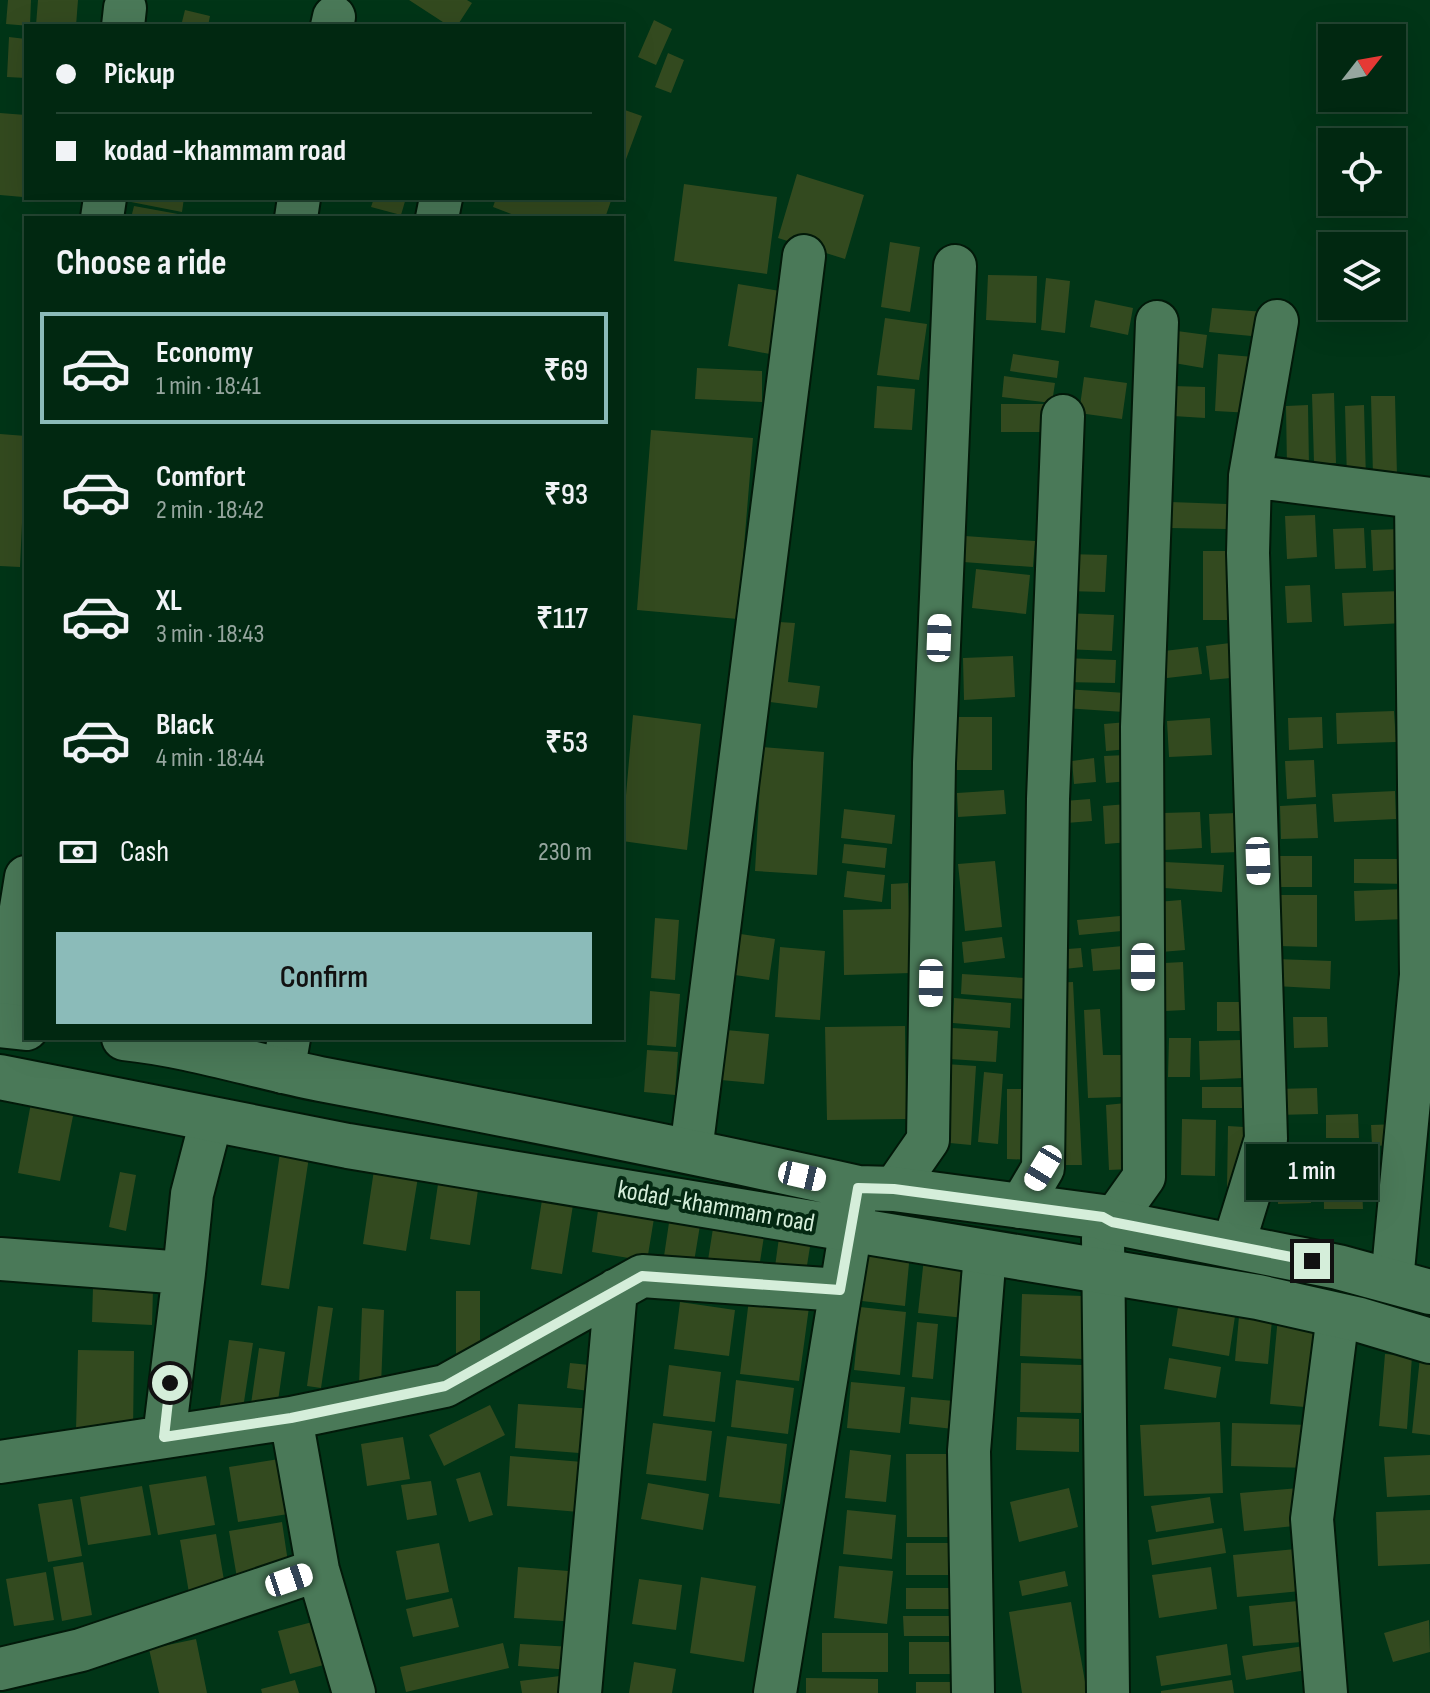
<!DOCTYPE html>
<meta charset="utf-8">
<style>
body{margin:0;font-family:"Sofia Sans Condensed",sans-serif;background:#0b301a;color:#f1f3f6;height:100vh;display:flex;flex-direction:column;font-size:30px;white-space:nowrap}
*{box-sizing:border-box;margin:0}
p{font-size:26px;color:#96a69f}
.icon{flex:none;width:44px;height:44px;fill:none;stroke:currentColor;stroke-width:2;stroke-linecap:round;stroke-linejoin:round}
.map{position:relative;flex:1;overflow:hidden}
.sheet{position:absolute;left:24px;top:216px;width:600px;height:824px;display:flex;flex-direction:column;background:#012811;border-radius:0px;box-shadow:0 8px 32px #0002,0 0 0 2px #234431}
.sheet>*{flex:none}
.hud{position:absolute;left:24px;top:24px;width:600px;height:176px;border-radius:0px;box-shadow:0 8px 32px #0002,0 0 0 2px #234431;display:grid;align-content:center;height:176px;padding:0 32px;background:#012811}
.needle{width:52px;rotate:59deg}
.fabs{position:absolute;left:1318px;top:24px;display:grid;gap:16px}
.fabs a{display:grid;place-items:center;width:88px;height:88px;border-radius:0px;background:#012811;box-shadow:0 8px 32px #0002,0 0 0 2px #234431;font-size:40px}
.end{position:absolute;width:36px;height:36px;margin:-18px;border:10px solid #d5eeda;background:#111;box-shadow:0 0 0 4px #111}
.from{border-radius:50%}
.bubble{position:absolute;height:56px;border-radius:0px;background:#012811;box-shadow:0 8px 32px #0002,0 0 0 2px #234431;font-size:26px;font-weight:600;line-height:56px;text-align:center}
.car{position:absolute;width:24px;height:48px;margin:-24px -12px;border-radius:10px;box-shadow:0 0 6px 2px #0007;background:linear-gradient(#fff 24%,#345 0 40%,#fff 0 76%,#345 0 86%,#fff 0)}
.hud b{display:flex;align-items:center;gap:28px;height:76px;font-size:30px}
.hud b+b{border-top:2px solid #234431}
.hud i{width:20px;height:20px;background:#f1f3f6}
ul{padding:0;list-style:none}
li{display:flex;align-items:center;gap:24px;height:112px;margin:0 16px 12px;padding:0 16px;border:4px solid transparent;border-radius:0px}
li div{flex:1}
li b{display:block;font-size:30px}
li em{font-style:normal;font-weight:600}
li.active{border-color:#8bbbb9}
li>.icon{width:72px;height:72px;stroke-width:1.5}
h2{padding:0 32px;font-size:36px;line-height:96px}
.pay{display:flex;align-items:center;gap:20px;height:88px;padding:0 32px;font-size:30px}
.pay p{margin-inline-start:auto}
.button{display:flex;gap:16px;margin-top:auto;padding:16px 32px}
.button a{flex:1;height:92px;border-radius:0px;background:#8bbbb9;color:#111;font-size:32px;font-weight:600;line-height:92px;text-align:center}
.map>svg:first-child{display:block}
</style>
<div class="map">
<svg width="1430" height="1693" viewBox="0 0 1430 1693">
<rect width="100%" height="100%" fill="#013517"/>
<path fill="#334a1f" d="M 8,0 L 31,0 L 30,26 L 6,24 Z
M 38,0 L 78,0 L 76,26 L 36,25 Z
M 409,0 L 467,0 L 472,3 L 457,26 L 449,26 Z
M 185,10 L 210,16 L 208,26 L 181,26 Z
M 654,20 L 672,29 L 656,65 L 638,57 Z
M 9,37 L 26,39 L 26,78 L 7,77 Z
M 668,53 L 684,60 L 671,93 L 655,87 Z
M 622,109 L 642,116 L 622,170 Z
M 0,113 L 26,115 L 23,197 L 0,195 Z
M 797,174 L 864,195 L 845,259 L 778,238 Z
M 684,184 L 777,197 L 767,274 L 674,261 Z
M 132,198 L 184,198 L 182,212 L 131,202 Z
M 374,198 L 406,198 L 401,215 L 371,207 Z
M 496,198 L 549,198 L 560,202 L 561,198 L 612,198 L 605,218 L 522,218 L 493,207 Z
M 134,206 L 189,216 L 189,218 L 131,218 Z
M 890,242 L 920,247 L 910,312 L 881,307 Z
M 988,275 L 1037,276 L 1036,323 L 986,320 Z
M 1046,278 L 1070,281 L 1065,333 L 1041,330 Z
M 738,284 L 786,292 L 775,355 L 728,346 Z
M 1095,300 L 1133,308 L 1128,335 L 1090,327 Z
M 1212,308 L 1265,312 L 1262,337 L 1209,332 Z
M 885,318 L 927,324 L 919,380 L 877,375 Z
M 1177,331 L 1207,335 L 1203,368 L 1174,363 Z
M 1013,354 L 1059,361 L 1057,378 L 1010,371 Z
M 1218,354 L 1254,357 L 1251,413 L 1215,411 Z
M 697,368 L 762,371 L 762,402 L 695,399 Z
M 1004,376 L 1055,383 L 1052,403 L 1002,397 Z
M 1084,377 L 1127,383 L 1122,419 L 1079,413 Z
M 877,386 L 915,389 L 912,430 L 874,428 Z
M 1173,386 L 1205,387 L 1205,418 L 1173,416 Z
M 1334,393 L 1336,463 L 1314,463 L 1312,394 Z
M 1371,396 L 1395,396 L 1397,476 L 1373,476 Z
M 1001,404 L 1051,404 L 1052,432 L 1001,432 Z
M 1308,405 L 1309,467 L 1287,468 L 1286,406 Z
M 1364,405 L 1366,480 L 1347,479 L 1345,406 Z
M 651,430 L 753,438 L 738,619 L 637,610 Z
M 0,434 L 26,436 L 20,567 L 0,566 Z
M 1170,502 L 1227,504 L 1227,529 L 1169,528 Z
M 1315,515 L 1317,557 L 1287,559 L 1285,516 Z
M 1364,528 L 1366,568 L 1335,569 L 1333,529 Z
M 1402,529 L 1404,569 L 1373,571 L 1371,530 Z
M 965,536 L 1035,541 L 1033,567 L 963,562 Z
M 1203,551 L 1232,551 L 1232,620 L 1203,620 Z
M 1066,554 L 1107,555 L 1105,592 L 1065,591 Z
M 976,569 L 1030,575 L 1026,614 L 972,608 Z
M 1310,585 L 1312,622 L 1287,623 L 1285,586 Z
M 1402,591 L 1404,623 L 1344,626 L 1342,593 Z
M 1064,613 L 1114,615 L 1112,651 L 1063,649 Z
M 779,622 L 795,623 L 788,682 L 820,686 L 817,708 L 770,702 Z
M 1238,642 L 1241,677 L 1210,680 L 1206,646 Z
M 1198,647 L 1202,674 L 1167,678 L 1164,651 Z
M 1013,656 L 1015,697 L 964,700 L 963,658 Z
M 1064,658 L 1116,660 L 1115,683 L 1063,682 Z
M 1065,689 L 1126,693 L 1124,712 L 1064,708 Z
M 1394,711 L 1396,742 L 1337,744 L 1336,713 Z
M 633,715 L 701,724 L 687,850 L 622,841 Z
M 954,717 L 992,717 L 992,770 L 953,770 Z
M 1322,717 L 1323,748 L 1289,750 L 1288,718 Z
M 1210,718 L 1212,755 L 1169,757 L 1167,721 Z
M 1127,722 L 1129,749 L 1106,751 L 1104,724 Z
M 762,747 L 824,752 L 817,875 L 755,871 Z
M 1127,755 L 1129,781 L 1106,783 L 1104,756 Z
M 1094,758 L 1096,782 L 1074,784 L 1072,761 Z
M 1314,760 L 1316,797 L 1287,799 L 1285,761 Z
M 1004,790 L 1006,814 L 958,817 L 957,793 Z
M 1395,791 L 1396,819 L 1334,822 L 1332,794 Z
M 1090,799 L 1092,821 L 1053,824 L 1051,802 Z
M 1127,804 L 1130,842 L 1105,844 L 1103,806 Z
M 1316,804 L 1318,838 L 1281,839 L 1280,806 Z
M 844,809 L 895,815 L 892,844 L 841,838 Z
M 1200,812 L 1202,848 L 1164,850 L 1162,813 Z
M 1237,813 L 1240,852 L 1211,853 L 1209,814 Z
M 844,844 L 887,848 L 885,868 L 842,863 Z
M 1276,856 L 1312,856 L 1312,887 L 1277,887 Z
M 1354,859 L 1409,859 L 1408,884 L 1354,883 Z
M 995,861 L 1002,927 L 965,931 L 958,864 Z
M 1165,862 L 1224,865 L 1222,892 L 1164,888 Z
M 847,871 L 885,875 L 882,902 L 844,897 Z
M 908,883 L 911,973 L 844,975 L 843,910 L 891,909 L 891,884 Z
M 1405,889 L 1406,919 L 1355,921 L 1354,891 Z
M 1278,895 L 1317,895 L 1317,947 L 1278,946 Z
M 1181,900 L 1185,950 L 1161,952 L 1157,902 Z
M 1120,916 L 1122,931 L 1079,935 L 1077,920 Z
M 655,918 L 679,920 L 675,980 L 651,978 Z
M 734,933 L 775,939 L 769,980 L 728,974 Z
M 1002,937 L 1005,958 L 964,963 L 962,942 Z
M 1123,946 L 1125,969 L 1093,971 L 1091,949 Z
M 780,947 L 825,951 L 820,1020 L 775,1017 Z
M 1081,948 L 1083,967 L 1055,970 L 1054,950 Z
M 1276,959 L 1331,961 L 1330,989 L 1275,986 Z
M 1183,962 L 1185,1010 L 1165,1011 L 1164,963 Z
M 962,974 L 1026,978 L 1025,999 L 961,994 Z
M 1073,982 L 1082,1165 L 1059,1165 L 1049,983 Z
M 650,991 L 680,994 L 676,1047 L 647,1045 Z
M 954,998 L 1011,1003 L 1010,1028 L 953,1023 Z
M 1217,1002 L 1244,1002 L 1243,1031 L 1217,1031 Z
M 1100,1009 L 1103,1055 L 1121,1055 L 1123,1097 L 1088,1098 L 1084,1010 Z
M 1293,1017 L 1327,1017 L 1328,1047 L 1294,1048 Z
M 905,1026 L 906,1119 L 827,1120 L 825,1027 Z
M 952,1028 L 998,1031 L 996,1062 L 950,1059 Z
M 726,1030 L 769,1034 L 764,1084 L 721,1080 Z
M 1169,1038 L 1191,1038 L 1190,1077 L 1168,1077 Z
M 1242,1040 L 1244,1078 L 1200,1080 L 1199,1041 Z
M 647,1050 L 678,1052 L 675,1095 L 644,1092 Z
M 945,1064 L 976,1066 L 971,1145 L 939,1142 Z
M 984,1072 L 1003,1074 L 998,1144 L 978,1142 Z
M 1202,1087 L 1243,1087 L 1243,1108 L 1202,1108 Z
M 1317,1088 L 1318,1114 L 1276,1115 L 1275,1089 Z
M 1007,1089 L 1032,1089 L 1033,1160 L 1007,1159 Z
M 31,1103 L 74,1111 L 60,1181 L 18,1173 Z
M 1126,1103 L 1130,1169 L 1109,1170 L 1106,1105 Z
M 1358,1114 L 1359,1138 L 1326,1138 L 1326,1115 Z
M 1182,1119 L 1216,1120 L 1215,1176 L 1181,1175 Z
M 1399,1124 L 1399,1145 L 1372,1146 L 1371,1125 Z
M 1228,1126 L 1244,1127 L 1243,1189 L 1227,1189 Z
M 283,1132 L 312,1137 L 289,1289 L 261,1285 Z
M 1360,1144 L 1363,1209 L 1324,1209 L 1323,1145 Z
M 1310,1156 L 1311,1203 L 1278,1204 L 1276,1157 Z
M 374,1170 L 418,1177 L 406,1251 L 363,1244 Z
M 120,1172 L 136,1175 L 126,1231 L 109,1227 Z
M 439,1177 L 479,1183 L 470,1245 L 430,1239 Z
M 674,1189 L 705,1195 L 693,1268 L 663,1263 Z
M 600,1197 L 656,1206 L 647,1261 L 592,1252 Z
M 542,1200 L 573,1205 L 562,1274 L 531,1269 Z
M 717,1203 L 768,1211 L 759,1268 L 708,1260 Z
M 781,1223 L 813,1228 L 805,1278 L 774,1274 Z
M 867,1248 L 910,1253 L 905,1306 L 862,1301 Z
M 924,1258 L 969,1262 L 964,1318 L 918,1313 Z
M 93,1287 L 153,1289 L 152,1325 L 92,1322 Z
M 456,1291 L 480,1291 L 480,1361 L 456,1361 Z
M 1022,1294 L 1084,1296 L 1083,1359 L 1020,1356 Z
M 1180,1294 L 1237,1303 L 1229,1356 L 1172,1346 Z
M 1241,1294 L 1274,1297 L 1268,1364 L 1235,1361 Z
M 749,1299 L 809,1307 L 799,1381 L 740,1374 Z
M 680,1302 L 735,1310 L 729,1356 L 674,1349 Z
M 318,1306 L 333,1308 L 321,1388 L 307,1386 Z
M 860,1307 L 906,1312 L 900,1375 L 854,1370 Z
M 362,1308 L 384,1310 L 381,1386 L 359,1385 Z
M 1278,1316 L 1324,1320 L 1316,1408 L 1270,1404 Z
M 917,1322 L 938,1324 L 933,1379 L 912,1377 Z
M 229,1340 L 253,1343 L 242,1415 L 219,1412 Z
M 259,1348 L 285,1352 L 277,1408 L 251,1404 Z
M 78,1350 L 134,1351 L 133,1432 L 76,1431 Z
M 1385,1354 L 1412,1356 L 1407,1429 L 1379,1426 Z
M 1420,1357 L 1430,1358 L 1430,1435 L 1412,1433 Z
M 1169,1358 L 1221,1367 L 1216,1398 L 1164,1389 Z
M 570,1363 L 599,1366 L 596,1392 L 567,1388 Z
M 1021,1363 L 1082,1365 L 1081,1413 L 1020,1412 Z
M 669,1365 L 721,1372 L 715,1422 L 663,1416 Z
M 736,1380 L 794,1388 L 788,1434 L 731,1427 Z
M 851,1382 L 905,1387 L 900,1433 L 847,1428 Z
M 911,1397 L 965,1402 L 962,1430 L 909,1424 Z
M 518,1404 L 595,1409 L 592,1454 L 515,1448 Z
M 490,1405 L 505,1435 L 444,1466 L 429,1435 Z
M 1017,1417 L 1079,1419 L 1079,1452 L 1016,1450 Z
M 1220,1422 L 1223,1493 L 1144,1496 L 1140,1425 Z
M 653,1423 L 712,1431 L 706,1481 L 646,1474 Z
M 1232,1423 L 1313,1425 L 1312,1468 L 1231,1466 Z
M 727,1436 L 787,1444 L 780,1504 L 719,1497 Z
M 403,1437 L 410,1479 L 367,1486 L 361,1444 Z
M 850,1450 L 891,1455 L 886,1502 L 845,1498 Z
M 906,1454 L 963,1454 L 964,1537 L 907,1537 Z
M 1430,1455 L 1430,1495 L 1387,1497 L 1384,1457 Z
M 510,1456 L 595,1463 L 591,1513 L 507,1506 Z
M 279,1459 L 288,1514 L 238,1522 L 229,1467 Z
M 480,1472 L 493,1515 L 469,1522 L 456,1479 Z
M 206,1476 L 215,1525 L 158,1535 L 149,1485 Z
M 431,1481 L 437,1515 L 407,1520 L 401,1485 Z
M 648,1483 L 709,1494 L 703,1530 L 641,1519 Z
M 142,1486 L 151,1535 L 88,1545 L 80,1497 Z
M 1069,1488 L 1078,1527 L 1019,1542 L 1010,1502 Z
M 1299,1488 L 1304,1525 L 1244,1531 L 1240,1493 Z
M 1210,1497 L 1214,1523 L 1156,1532 L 1151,1506 Z
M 72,1499 L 82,1556 L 48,1562 L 38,1504 Z
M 847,1510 L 896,1515 L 892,1559 L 843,1554 Z
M 1430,1510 L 1430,1564 L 1378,1566 L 1376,1512 Z
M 282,1522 L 289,1569 L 237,1578 L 229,1531 Z
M 1222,1528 L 1226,1553 L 1152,1565 L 1148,1540 Z
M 216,1534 L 225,1586 L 189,1593 L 180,1540 Z
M 439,1543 L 449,1592 L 406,1600 L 396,1551 Z
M 906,1543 L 963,1543 L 963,1575 L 906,1575 Z
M 1306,1548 L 1311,1590 L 1237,1597 L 1233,1555 Z
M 83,1562 L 92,1615 L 62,1621 L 53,1567 Z
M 839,1566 L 893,1571 L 887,1624 L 834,1618 Z
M 518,1567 L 581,1572 L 578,1622 L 514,1618 Z
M 1211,1567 L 1217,1609 L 1159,1618 L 1152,1575 Z
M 1065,1571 L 1068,1586 L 1022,1596 L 1019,1581 Z
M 46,1572 L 54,1620 L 14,1626 L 6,1579 Z
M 701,1577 L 756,1586 L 744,1662 L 690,1653 Z
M 639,1579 L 682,1585 L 676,1630 L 632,1624 Z
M 906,1588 L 967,1588 L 967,1609 L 906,1609 Z
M 452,1598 L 459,1627 L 413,1637 L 406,1609 Z
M 1298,1601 L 1302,1642 L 1253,1646 L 1249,1606 Z
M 1071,1602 L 1087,1693 L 1022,1693 L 1009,1612 Z
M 903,1616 L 967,1616 L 967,1636 L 904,1636 Z
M 320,1620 L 331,1663 L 290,1674 L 278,1631 Z
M 1429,1620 L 1430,1652 L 1393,1662 L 1384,1633 Z
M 822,1633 L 888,1633 L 888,1672 L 822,1672 Z
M 196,1639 L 207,1693 L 159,1693 L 149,1649 Z
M 909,1642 L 968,1642 L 968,1674 L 909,1674 Z
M 503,1643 L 509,1668 L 406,1692 L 400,1667 Z
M 520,1644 L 573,1647 L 571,1670 L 518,1666 Z
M 1227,1644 L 1231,1675 L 1161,1686 L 1156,1656 Z
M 1309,1645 L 1313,1669 L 1246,1680 L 1242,1656 Z
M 634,1662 L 676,1669 L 672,1693 L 629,1693 Z
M 568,1675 L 570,1693 L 522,1693 L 520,1681 Z
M 806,1678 L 878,1679 L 878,1693 L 806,1693 Z
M 295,1680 L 299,1693 L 262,1693 L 261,1689 Z
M 1232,1680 L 1234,1693 L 1161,1693 L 1161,1691 Z
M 916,1682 L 965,1682 L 965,1693 L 916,1693 Z"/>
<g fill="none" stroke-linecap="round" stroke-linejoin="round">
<g stroke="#021909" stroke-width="46">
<path id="street" d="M 123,26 L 125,8
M 332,26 L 334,17
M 102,218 L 105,198
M 296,218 L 299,198
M 437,218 L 441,198
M 1250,476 L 1430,499
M 2,1025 L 26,877
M 283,1072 L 289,1038
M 691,1151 L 804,256
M 894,1189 L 928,1140 L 934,763 L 955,266
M 1020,1207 L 1043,1168 L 1048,799 L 1063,416
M 1112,1222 L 1144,1177 L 1142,727 L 1157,322
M 1103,1238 L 1108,1693
M 1233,1246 L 1266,1139 L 1248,553 L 1250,476 L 1277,321
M 0,1259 L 184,1273 L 192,1194 L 211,1121
M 1392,1281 L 1421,975 L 1416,499
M 291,1418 L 318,1570 L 354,1693
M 164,1437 L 184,1273
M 0,1462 L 291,1418 L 445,1386 L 642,1276 L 840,1290
M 0,1669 L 81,1650 L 318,1570
M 580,1693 L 616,1290
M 775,1693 L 856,1197
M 973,1693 L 969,1451 L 985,1253
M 1326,1693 L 1312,1519 L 1338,1315"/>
</g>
<g stroke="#021909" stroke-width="48">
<path id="secondary" d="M 0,1025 L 26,1028
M 124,1038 C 191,1045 254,1066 320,1079 C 500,1113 679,1148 858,1188 L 894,1189 L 1103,1217 L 1112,1222 L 1338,1267 L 1430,1292
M 0,1077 L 348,1146 L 1258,1297 L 1360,1320 L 1430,1341"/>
</g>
<use href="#street" stroke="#4a7958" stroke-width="42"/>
<use href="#secondary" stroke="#4a7958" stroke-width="44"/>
</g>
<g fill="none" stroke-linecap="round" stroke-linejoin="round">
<path stroke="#d5eeda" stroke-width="10" d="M 170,1383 L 164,1437 L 291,1418 L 445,1386 L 642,1276 L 840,1290 L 858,1188 L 894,1189 L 1103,1217 L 1112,1222 L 1312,1261"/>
</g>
<g text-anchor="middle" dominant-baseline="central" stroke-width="8" stroke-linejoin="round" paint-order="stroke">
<g font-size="26" fill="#d5eeda" stroke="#042912">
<text transform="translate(716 1207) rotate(10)">kodad -khammam road</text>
</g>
</g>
</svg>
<div class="fabs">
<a><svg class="needle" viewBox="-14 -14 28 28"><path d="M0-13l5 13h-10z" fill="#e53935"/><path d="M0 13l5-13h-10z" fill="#96a69f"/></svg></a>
<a><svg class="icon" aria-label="locate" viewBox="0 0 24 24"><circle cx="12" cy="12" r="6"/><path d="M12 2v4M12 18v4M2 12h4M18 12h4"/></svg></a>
<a><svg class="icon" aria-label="layers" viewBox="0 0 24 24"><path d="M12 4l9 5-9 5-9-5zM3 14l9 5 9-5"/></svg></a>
</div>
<i class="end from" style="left:170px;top:1383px"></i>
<i class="end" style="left:1312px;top:1261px"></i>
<div class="bubble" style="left:1246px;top:1144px;width:132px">1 min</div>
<i class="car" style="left:939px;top:638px;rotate:2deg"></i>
<i class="car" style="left:1258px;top:861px;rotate:178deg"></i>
<i class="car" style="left:1143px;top:967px;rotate:180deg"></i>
<i class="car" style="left:931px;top:983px;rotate:181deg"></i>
<i class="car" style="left:1043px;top:1168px;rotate:211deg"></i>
<i class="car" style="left:802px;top:1176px;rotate:103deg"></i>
<i class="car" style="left:289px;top:1580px;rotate:71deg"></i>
<div class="hud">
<b><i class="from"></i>Pickup</b>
<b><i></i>kodad -khammam road</b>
</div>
<section class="sheet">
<h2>Choose a ride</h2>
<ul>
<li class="active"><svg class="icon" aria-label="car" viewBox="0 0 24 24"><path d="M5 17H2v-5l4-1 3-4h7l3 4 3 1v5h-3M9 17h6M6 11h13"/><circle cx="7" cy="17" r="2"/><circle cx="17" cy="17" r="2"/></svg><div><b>Economy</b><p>1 min · 18:41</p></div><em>₹69</em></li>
<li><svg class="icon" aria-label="car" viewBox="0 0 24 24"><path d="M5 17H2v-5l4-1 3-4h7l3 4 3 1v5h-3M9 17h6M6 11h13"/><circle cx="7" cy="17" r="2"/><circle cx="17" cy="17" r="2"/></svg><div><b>Comfort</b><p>2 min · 18:42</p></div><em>₹93</em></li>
<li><svg class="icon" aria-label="car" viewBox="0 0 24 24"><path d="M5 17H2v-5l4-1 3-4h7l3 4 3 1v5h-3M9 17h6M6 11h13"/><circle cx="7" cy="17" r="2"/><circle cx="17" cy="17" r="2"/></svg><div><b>XL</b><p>3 min · 18:43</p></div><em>₹117</em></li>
<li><svg class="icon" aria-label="car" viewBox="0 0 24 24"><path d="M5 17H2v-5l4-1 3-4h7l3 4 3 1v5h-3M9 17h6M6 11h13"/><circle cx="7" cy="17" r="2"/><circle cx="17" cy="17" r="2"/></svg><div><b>Black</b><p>4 min · 18:44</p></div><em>₹53</em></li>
</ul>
<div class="pay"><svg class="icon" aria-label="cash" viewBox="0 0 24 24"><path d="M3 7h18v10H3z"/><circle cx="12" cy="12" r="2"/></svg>Cash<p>230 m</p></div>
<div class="button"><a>Confirm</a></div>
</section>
</div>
